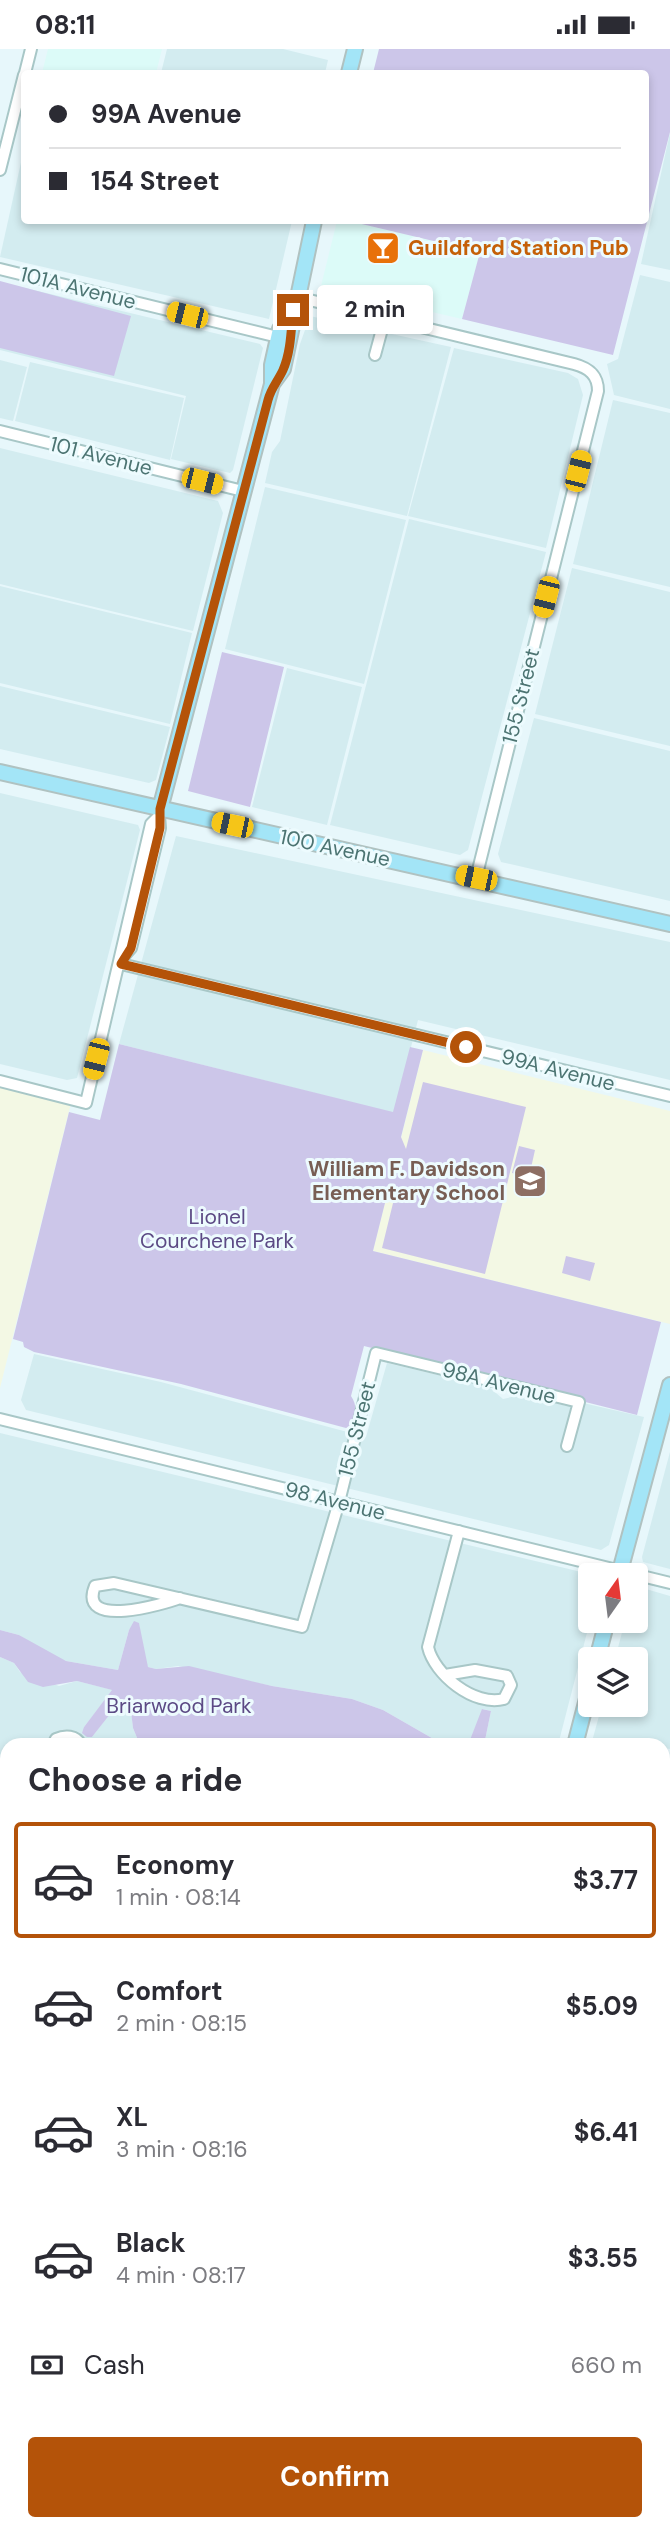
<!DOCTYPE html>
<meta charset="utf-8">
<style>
body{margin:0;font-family:"DM Sans",sans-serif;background:#f7f7f7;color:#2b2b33;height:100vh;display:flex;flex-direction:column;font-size:26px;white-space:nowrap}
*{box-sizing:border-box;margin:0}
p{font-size:23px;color:#7c7c81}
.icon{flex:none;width:38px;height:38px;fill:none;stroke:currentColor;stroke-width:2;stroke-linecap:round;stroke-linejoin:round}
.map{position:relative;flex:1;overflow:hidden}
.side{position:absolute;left:0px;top:1689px;width:670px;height:793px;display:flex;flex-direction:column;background:#fff;border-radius:21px 21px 0 0;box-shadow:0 4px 10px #0003}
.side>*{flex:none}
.hud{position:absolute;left:21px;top:21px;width:628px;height:154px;border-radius:7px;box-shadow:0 4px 10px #0003;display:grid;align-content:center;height:154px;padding:0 28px;background:#fff}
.needle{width:46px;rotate:14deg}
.buttons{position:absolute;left:578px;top:1514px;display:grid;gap:14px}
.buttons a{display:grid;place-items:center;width:70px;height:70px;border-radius:7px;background:#fff;box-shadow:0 4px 10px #0003;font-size:35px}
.end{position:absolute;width:32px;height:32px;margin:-16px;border:9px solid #b45309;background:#fff;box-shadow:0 0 0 4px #fff}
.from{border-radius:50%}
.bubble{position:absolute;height:49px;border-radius:7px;background:#fff;box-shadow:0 4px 10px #0003;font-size:23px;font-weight:700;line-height:49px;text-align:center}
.car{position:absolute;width:21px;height:42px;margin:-21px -10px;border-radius:9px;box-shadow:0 0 5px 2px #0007;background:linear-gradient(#f5c518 24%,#345 0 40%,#f5c518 0 76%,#345 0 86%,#f5c518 0)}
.hud b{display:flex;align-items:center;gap:24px;height:66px;font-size:26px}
.hud b+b{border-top:2px solid #e1e1e2}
.hud i{width:18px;height:18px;background:#2b2b33}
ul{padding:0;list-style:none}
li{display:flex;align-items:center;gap:21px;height:116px;margin:0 14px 10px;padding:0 14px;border:4px solid transparent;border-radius:7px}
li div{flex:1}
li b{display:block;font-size:26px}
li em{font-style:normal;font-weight:700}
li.current{border-color:#b45309}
li>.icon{width:63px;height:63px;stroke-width:1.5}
h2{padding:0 28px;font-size:32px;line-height:84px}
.pay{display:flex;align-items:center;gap:18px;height:77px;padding:0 28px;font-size:26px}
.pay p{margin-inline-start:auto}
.cta{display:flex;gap:14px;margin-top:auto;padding:14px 28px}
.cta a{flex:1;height:80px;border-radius:7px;background:#b45309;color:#fff;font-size:28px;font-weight:700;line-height:80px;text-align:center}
.status{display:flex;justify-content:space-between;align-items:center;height:49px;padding:0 35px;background:#fff;direction:ltr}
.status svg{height:19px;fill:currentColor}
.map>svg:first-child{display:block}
</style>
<div class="status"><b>08:11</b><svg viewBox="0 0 49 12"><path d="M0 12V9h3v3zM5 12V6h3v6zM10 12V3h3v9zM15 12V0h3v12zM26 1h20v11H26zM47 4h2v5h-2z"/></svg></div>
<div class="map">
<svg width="670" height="2480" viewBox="0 0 670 2480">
<rect width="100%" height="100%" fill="#e7f7fb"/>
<path fill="#d3ecf0" d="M 167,0 L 283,0 L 328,11 L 325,24 L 161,24 Z
M 670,84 L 670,221 L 641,215 Z
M 24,100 L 24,172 L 292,172 L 269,270 L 0,208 Z
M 640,226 L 670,233 L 670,360 L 614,346 L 607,315 L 618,310 Z
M 0,233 L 260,295 L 263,299 L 233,421 L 230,424 L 171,410 L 186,347 L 0,301 Z
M 310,267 L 451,298 L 407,467 L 265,434 L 272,403 L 280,392 L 300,295 Z
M 454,299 L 568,324 L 578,330 L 583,346 L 546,499 L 408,467 Z
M 0,311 L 27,318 L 13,372 L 0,369 Z
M 30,313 L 184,349 L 170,411 L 15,372 Z
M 613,351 L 670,364 L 670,538 L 573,515 Z
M 0,399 L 218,452 L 223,464 L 193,582 L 0,535 Z
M 265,438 L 406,471 L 364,635 L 225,600 Z
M 409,470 L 546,503 L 468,801 L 460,806 L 330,776 Z
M 572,519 L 670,543 L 670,697 L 535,665 Z
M 0,537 L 192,584 L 170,675 L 0,634 Z
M 287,619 L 362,638 L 327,776 L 252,758 Z
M 0,637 L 170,678 L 156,731 L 149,734 L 0,700 Z
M 534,669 L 670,702 L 670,852 L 501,813 L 498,805 Z
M 0,744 L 138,776 L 140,781 L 77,1029 L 67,1031 L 0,1015 Z
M 176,787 L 670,893 L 670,1031 L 418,971 L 394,1064 L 119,995 Z
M 34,1305 L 161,1333 L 366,1388 L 387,1314 L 489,1338 L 503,1350 L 525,1345 L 566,1357 L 583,1354 L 644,1368 L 609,1496 L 601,1501 L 26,1361 L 21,1351 Z
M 0,1384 L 594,1526 L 590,1526 L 590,1572 L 558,1696 L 484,1696 L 491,1662 L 483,1660 L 468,1696 L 444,1696 L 383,1661 L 352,1650 L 272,1637 L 178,1617 L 156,1620 L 148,1618 L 144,1609 L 139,1575 L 135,1573 L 129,1581 L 118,1621 L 66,1612 L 51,1607 L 19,1586 L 0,1581 Z
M 670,1403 L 670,1520 L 643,1513 L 642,1508 Z
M 639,1538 L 670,1547 L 670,1700 L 665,1699 L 663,1705 L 663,1696 L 591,1696 L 602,1656 L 635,1656 L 635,1610 L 615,1610 L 625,1572 L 635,1572 L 635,1541 Z
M 0,1608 L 14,1614 L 20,1623 L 59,1637 L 77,1632 L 113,1641 L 84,1678 L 92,1688 L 118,1654 L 130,1653 L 133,1679 L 140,1696 L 7,1696 L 7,2032 L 0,2030 Z
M 663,1795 L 670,1798 L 670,2195 L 663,2193 Z
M 0,2076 L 7,2077 L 7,2255 L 0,2253 Z
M 663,2240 L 670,2241 L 670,2429 L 663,2427 Z
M 0,2315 L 7,2316 L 7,2376 L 0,2379 Z
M 7,2386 L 7,2474 L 353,2475 L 351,2480 L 0,2480 L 0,2390 Z
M 384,2474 L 663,2474 L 670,2475 L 670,2480 L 383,2480 Z"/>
<path fill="#dcfbf8" d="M 48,0 L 162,0 L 156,24 L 42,24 Z
M 337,172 L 349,172 L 480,203 L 462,270 L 321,237 Z"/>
<path fill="#f3f8e4" d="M 423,1001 L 670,1062 L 670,1275 L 373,1202 Z
M 0,1034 L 72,1050 L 0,1339 Z"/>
<path fill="#ccc6e9" d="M 379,0 L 670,0 L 670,83 L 613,306 L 462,270 L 480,203 L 349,172 L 646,172 L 646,24 L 373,24 Z
M 0,232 L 131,267 L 114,327 L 0,299 Z
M 222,603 L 284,618 L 250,758 L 188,742 Z
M 119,995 L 393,1063 L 410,998 L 423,1001 L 401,1088 L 406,1100 L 423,1033 L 526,1058 L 485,1225 L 382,1199 L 395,1146 L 387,1146 L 373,1202 L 661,1273 L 637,1366 L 364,1297 L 351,1347 C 358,1357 356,1368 351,1378 L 346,1379 L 181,1335 L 34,1303 L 24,1298 L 23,1293 L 13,1290 L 69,1063 L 100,1071 Z
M 519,1097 L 535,1101 L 529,1128 L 512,1124 Z
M 566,1207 L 595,1214 L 590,1232 L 562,1224 Z
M 134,1572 L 139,1574 L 148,1618 L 156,1620 L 189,1617 L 272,1637 L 352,1650 L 383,1661 L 444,1696 L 140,1696 L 133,1679 L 130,1654 L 124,1652 L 118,1655 L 92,1688 L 87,1688 L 82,1684 L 84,1678 L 112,1641 L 77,1632 L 43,1638 L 28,1633 L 14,1614 L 0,1608 L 0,1581 L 19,1586 L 66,1612 L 118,1621 L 129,1581 Z
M 482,1660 L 491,1662 L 484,1696 L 468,1696 Z
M 666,1739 L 670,1741 L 670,1792 L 663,1788 Z
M 0,2253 L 7,2255 L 7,2316 L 0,2315 Z
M 663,2427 L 670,2429 L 670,2475 L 663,2474 Z"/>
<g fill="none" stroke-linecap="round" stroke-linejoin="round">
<g stroke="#a8c7c7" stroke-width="14">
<path id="minor" d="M 25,24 L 31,0
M 0,121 L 24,26
M 0,220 L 278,288
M 297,248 L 574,315 C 589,319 598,326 598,342 L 476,829
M 375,306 L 385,269
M 0,382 L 243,442
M 122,909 L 131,899 L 160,779 L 159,766
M 121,915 L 670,1047
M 0,1032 L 86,1054 L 151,775 L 158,768
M 0,1370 L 670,1534
M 180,1549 C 164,1555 77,1581 95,1537 L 114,1534 L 302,1578 L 339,1453 L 376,1304 L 579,1353 L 567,1397
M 445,1626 L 475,1621 L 507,1627 L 511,1636 L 504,1650 C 474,1658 434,1625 428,1598 L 459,1482
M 53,1696 L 56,1690 C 65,1686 76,1686 81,1696
M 663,1867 L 670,1869
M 0,1884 L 6,1886 L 7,1880
M 663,1974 L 670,1950
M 0,2194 L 7,2196
M 663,2362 L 670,2363
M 87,2474 L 100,2478 L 107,2474
M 203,2480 L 204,2474"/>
</g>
<g stroke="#b0c2c1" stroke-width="18">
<path id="major" d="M 349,24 L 355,0
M 272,335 L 283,320 L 314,172
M 0,723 L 670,875
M 160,760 L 272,335 L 272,316 L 280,280 L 293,261
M 619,1526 L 670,1336
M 597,1610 L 607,1572
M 575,1696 L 590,1638
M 0,2044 L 7,2045
M 0,2061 L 7,2062
M 663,2206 L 670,2208
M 663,2223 L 670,2224
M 366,2480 L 367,2474"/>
</g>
<use href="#minor" stroke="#fff" stroke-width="10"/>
<use href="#major" stroke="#a3e5f7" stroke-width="14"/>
</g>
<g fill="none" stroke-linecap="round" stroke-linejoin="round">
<path stroke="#b45309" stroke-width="9" d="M 293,261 C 291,281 291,303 283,321 C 278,332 271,339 268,351 L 160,760 L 160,779 L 131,899 L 121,915 L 466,998"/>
</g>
<defs>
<g id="bar-square" transform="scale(1.75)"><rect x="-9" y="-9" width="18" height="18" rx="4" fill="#e8710a" stroke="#edfbfe"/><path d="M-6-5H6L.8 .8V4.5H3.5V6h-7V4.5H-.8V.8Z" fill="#fff"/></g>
<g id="school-square" transform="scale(1.75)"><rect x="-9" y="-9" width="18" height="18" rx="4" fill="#8d6e63" stroke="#edfbfe"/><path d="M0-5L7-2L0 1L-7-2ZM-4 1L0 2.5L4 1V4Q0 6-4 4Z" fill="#fff"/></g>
</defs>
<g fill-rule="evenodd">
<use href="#bar-square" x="383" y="199"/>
<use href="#school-square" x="530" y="1132"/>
</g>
<g text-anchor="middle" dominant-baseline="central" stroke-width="6" stroke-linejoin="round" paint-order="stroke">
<g font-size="21" font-weight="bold" fill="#c56008" stroke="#edfbfe" text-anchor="start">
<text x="408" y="199">Guildford Station Pub</text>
</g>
<g font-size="21" fill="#4c7472" stroke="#edfbfe">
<text transform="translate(78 239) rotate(14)">101A Avenue</text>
<text transform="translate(101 407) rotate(14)">101 Avenue</text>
<text transform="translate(521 647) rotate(-76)">155 Street</text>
<text transform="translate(335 799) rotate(12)">100 Avenue</text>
<text transform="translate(558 1021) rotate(14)">99A Avenue</text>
<text transform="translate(499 1334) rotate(14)">98A Avenue</text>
<text transform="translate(357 1380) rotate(-76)">155 Street</text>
<text transform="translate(335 1452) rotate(14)">98 Avenue</text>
</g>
<g font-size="21" font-weight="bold" fill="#785e54" stroke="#edfbfe" text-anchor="end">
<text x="505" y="1120">William F. Davidson<tspan x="505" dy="24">Elementary School</tspan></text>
</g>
<g font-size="21" fill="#5c4a85" stroke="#edfbfe">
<text x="217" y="1168">Lionel<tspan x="217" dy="24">Courchene Park</tspan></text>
<text x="179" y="1657">Briarwood Park</text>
</g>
</g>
</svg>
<div class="buttons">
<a><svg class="needle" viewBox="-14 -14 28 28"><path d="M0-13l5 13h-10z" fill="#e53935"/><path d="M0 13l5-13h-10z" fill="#7c7c81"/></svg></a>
<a><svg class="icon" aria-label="layers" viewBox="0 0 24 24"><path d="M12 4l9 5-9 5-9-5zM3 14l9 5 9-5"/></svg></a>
</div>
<i class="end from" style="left:466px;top:998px"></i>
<i class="end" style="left:293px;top:261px"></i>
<div class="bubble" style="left:317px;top:236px;width:116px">2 min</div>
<i class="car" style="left:187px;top:266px;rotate:284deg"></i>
<i class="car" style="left:578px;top:422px;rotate:14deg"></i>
<i class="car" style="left:202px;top:432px;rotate:104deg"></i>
<i class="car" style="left:546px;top:548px;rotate:194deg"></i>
<i class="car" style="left:232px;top:776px;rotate:282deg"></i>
<i class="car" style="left:476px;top:829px;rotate:282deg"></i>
<i class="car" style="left:96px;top:1010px;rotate:194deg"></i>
<div class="hud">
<b><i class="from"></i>99A Avenue</b>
<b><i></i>154 Street</b>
</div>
<section class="side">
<h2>Choose a ride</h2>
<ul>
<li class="current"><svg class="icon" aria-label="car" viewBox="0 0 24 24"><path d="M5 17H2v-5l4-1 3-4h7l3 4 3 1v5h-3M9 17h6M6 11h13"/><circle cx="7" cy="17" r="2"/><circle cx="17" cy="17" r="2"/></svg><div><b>Economy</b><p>1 min · 08:14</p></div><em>$3.77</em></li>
<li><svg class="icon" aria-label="car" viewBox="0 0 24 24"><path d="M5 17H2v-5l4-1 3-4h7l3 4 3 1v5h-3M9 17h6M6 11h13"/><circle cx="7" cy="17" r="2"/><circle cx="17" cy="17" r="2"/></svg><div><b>Comfort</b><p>2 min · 08:15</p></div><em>$5.09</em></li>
<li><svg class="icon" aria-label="car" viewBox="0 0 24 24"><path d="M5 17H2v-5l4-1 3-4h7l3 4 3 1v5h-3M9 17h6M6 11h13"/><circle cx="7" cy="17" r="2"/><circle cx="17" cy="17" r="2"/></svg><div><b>XL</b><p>3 min · 08:16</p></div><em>$6.41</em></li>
<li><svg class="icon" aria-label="car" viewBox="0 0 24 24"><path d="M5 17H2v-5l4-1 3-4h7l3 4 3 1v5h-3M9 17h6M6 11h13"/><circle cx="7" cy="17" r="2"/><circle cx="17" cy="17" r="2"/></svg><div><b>Black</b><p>4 min · 08:17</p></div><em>$3.55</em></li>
</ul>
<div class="pay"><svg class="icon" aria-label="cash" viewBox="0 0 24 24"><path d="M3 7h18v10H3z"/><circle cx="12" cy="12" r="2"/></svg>Cash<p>660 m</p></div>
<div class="cta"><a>Confirm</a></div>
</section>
</div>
